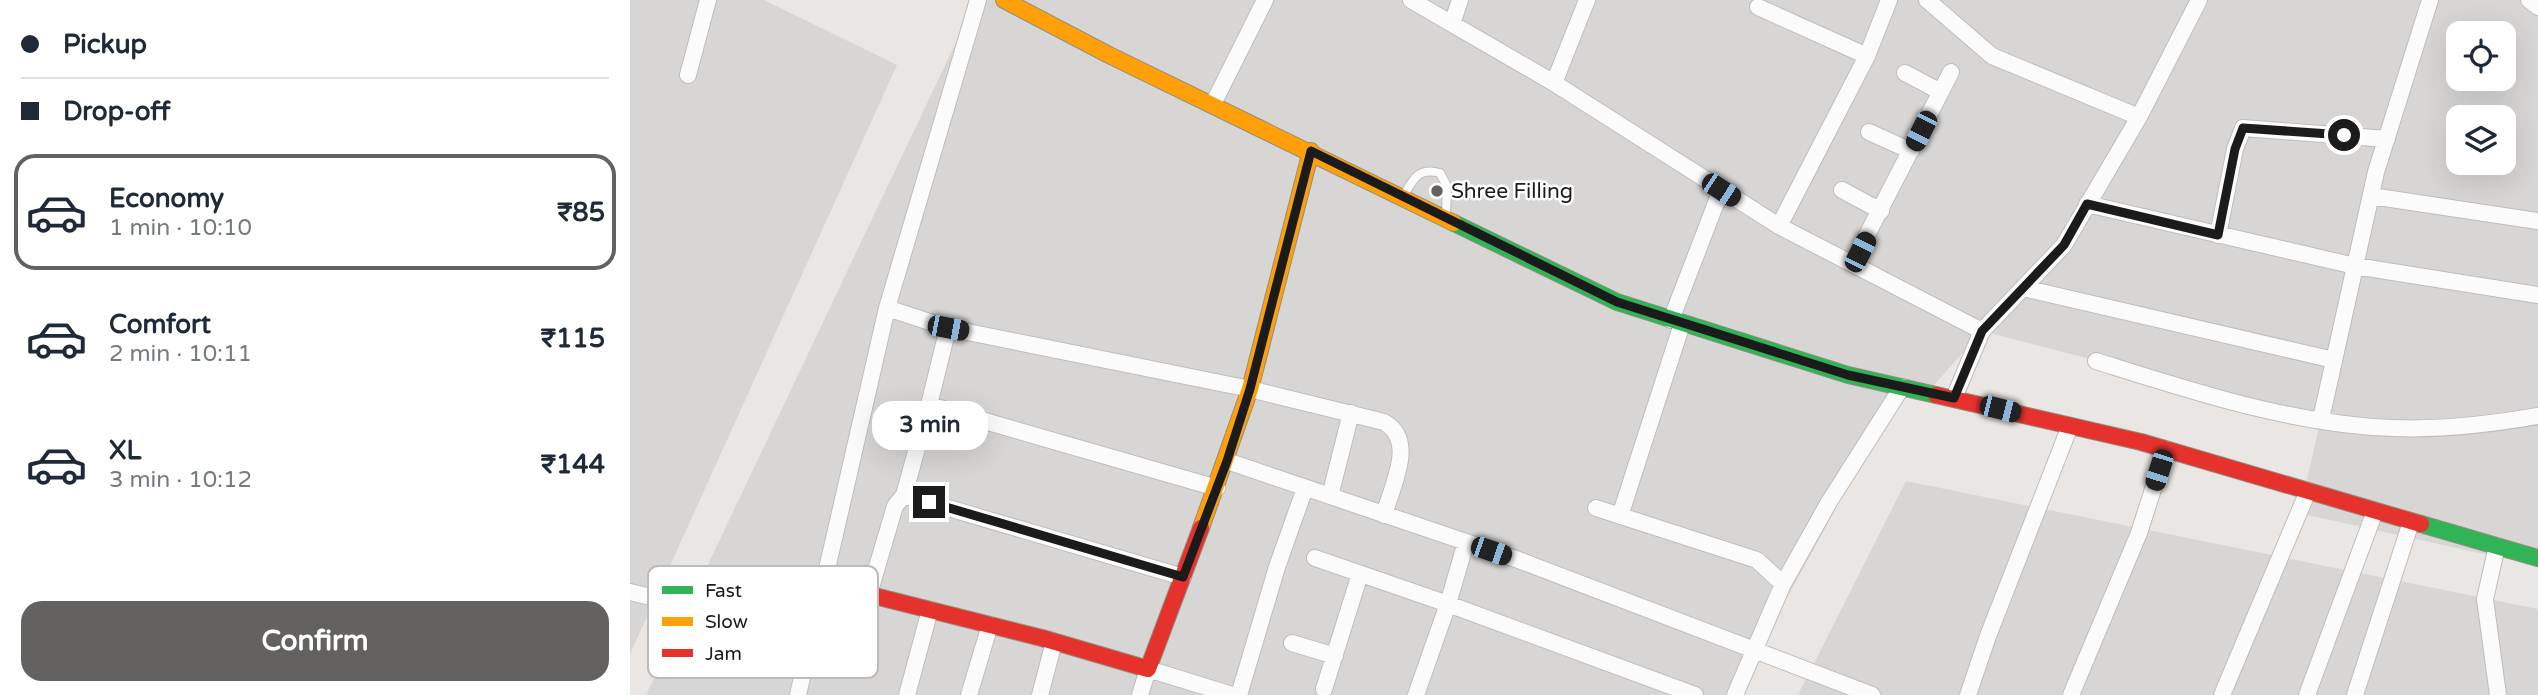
<!DOCTYPE html>
<meta charset="utf-8">
<style>
body{margin:0;font-family:"Varela Round",sans-serif;background:#f2f2f3;color:#1f2937;height:100vh;display:flex;flex-direction:column;font-size:26px;white-space:nowrap}
*{box-sizing:border-box;margin:0}
p{font-size:23px;color:#747a83}
.icon{flex:none;width:38px;height:38px;fill:none;stroke:currentColor;stroke-width:2;stroke-linecap:round;stroke-linejoin:round}
.map{position:relative;flex:1;overflow:hidden}
.panel{display:flex;flex-direction:column;background:#fff;width:630px}
.panel>*{flex:none}
.hud{display:grid;align-content:center;height:154px;padding:0 21px;background:#fff}
.buttons{position:absolute;left:1816px;top:21px;display:grid;gap:14px}
.buttons a{display:grid;place-items:center;width:70px;height:70px;border-radius:14px;background:#fff;box-shadow:0 7px 28px #0002;font-size:35px}
.end{position:absolute;width:32px;height:32px;margin:-16px;border:9px solid #1b1b1b;background:#fff;box-shadow:0 0 0 4px #fff}
.from{border-radius:50%}
.bubble{position:absolute;height:49px;border-radius:21px;background:#fff;box-shadow:0 7px 28px #0002;font-size:23px;font-weight:700;line-height:49px;text-align:center}
.car{position:absolute;width:21px;height:42px;margin:-21px -10px;border-radius:9px;box-shadow:0 0 5px 2px #0007;background:linear-gradient(#222 24%,#8ab4d8 0 40%,#222 0 76%,#8ab4d8 0 86%,#222 0)}
.hud b{display:flex;align-items:center;gap:24px;height:66px;font-size:26px}
.hud b+b{border-top:2px solid #e0e1e3}
.hud i{width:18px;height:18px;background:#1f2937}
ul{padding:0;list-style:none}
li{display:flex;align-items:center;gap:21px;height:116px;margin:0 14px 10px;padding:0 7px;border:4px solid transparent;border-radius:21px}
li div{flex:1}
li b{display:block;font-size:26px}
li em{font-style:normal;font-weight:700}
li.active{border-color:#636261}
li>.icon{width:63px;height:63px;stroke-width:1.5}
.cta{display:flex;gap:14px;margin-top:auto;padding:14px 21px}
.cta a{flex:1;height:80px;border-radius:21px;background:#636261;color:#fff;font-size:28px;font-weight:700;line-height:80px;text-align:center}
main{display:flex;flex:1;min-height:0}
.map>svg:first-child{display:block}
</style>
<main>
<section class="panel">
<div class="hud">
<b><i class="from"></i>Pickup</b>
<b><i></i>Drop-off</b>
</div>
<ul>
<li class="active"><svg class="icon" aria-label="car" viewBox="0 0 24 24"><path d="M5 17H2v-5l4-1 3-4h7l3 4 3 1v5h-3M9 17h6M6 11h13"/><circle cx="7" cy="17" r="2"/><circle cx="17" cy="17" r="2"/></svg><div><b>Economy</b><p>1 min · 10:10</p></div><em>₹85</em></li>
<li><svg class="icon" aria-label="car" viewBox="0 0 24 24"><path d="M5 17H2v-5l4-1 3-4h7l3 4 3 1v5h-3M9 17h6M6 11h13"/><circle cx="7" cy="17" r="2"/><circle cx="17" cy="17" r="2"/></svg><div><b>Comfort</b><p>2 min · 10:11</p></div><em>₹115</em></li>
<li><svg class="icon" aria-label="car" viewBox="0 0 24 24"><path d="M5 17H2v-5l4-1 3-4h7l3 4 3 1v5h-3M9 17h6M6 11h13"/><circle cx="7" cy="17" r="2"/><circle cx="17" cy="17" r="2"/></svg><div><b>XL</b><p>3 min · 10:12</p></div><em>₹144</em></li>
</ul>
<div class="cta"><a>Confirm</a></div>
</section>
<div class="map">
<svg width="1908" height="695" viewBox="0 0 1908 695">
<rect width="100%" height="100%" fill="#e9e6e3"/>
<path fill="#d8d6d5" fill-rule="evenodd" d="M 0,0 L 134,0 L 267,65 L 0,654 Z
M 346,0 L 1908,0 L 1908,566 L 1669,513 L 1691,419 L 1352,331 L 1298,392 L 1272,387 L 1104,695 L 16,695 ZM 1829,33 L 1874,33 L 1874,79 L 1829,79 ZM 1829,117 L 1874,117 L 1874,163 L 1829,163 Z
M 1276,481 L 1908,609 L 1908,695 L 1168,695 Z"/>
<g fill="none" stroke-linecap="round" stroke-linejoin="round">
<g stroke="#bfbdbc" stroke-width="10">
<path id="lane" d="M 773,197 C 783,179 788,167 810,173 L 817,186 L 816,216"/>
</g>
<g stroke="#bfbdbc" stroke-width="18">
<path id="street" d="M 781,0 L 924,83 L 1149,226 L 1352,331
M 1297,0 L 1362,56 L 1509,117 L 1434,245 L 1352,331 L 1324,398
M 1899,0 L 1908,7
M 1128,7 L 1237,56
M 822,24 L 830,0
M 1275,73 L 1311,92
M 58,75 L 78,0
M 924,83 L 957,0
M 583,104 L 635,0
M 1509,117 L 1569,0
M 1239,132 L 1281,151
M 1212,190 L 1251,211
M 1741,196 L 1908,221
M 1457,204 L 1725,266 L 1908,295
M 1149,226 L 1237,56 L 1259,0
M 1588,235 L 1605,149 L 1613,128 L 1757,139
M 1222,264 L 1321,72
M 1393,288 L 1704,360
M 257,308 L 318,328 L 620,389 L 754,422 C 787,441 762,485 754,515
M 1041,320 L 1091,190
M 318,328 L 299,405 L 587,488
M 1466,361 C 1562,391 1663,425 1764,428 C 1811,430 1862,424 1908,416
M 1691,419 L 1746,172 L 1800,0
M 597,461 L 886,559 L 1242,695
M 274,495 L 553,577
M 700,496 L 721,413
M 966,508 L 1127,560 L 1153,584
M 990,516 L 1052,324
M 1867,546 L 1855,599 L 1868,695
M 685,558 L 818,604 L 836,542
M 0,592 L 182,636
M 239,594 L 265,506 L 274,495 L 299,405
M 662,643 L 705,656
M 694,689 L 730,574
M 168,695 L 257,308 L 348,0
M 277,695 L 300,610
M 339,695 L 360,625
M 410,695 L 424,642
M 510,695 L 518,669 L 602,695
M 609,695 L 647,567 L 675,488
M 786,695 L 818,604 L 1065,695
M 1105,695 L 1153,584 L 1199,502 L 1272,387
M 1338,695 L 1358,636 L 1440,426
M 1441,695 L 1509,533 L 1536,449
M 1592,695 L 1678,491
M 1677,695 L 1745,511
M 1725,695 L 1781,522"/>
</g>
<g stroke="#918f7d" stroke-width="18">
<path id="fast" d="M 824,223 L 987,302 L 1218,375 L 1306,395
M 1791,524 L 1908,558"/>
</g>
<g stroke="#918f7d" stroke-width="18">
<path id="slow" d="M 374,0 L 479,55 L 824,223
M 571,528 L 620,389 L 681,151"/>
</g>
<g stroke="#918f7d" stroke-width="18">
<path id="jam" d="M 1306,395 L 1511,442 L 1791,524
M 193,583 L 412,638 L 518,669 L 571,528"/>
</g>
<use href="#lane" stroke="#fcfbfb" stroke-width="8"/>
<use href="#street" stroke="#fcfbfb" stroke-width="16"/>
<use href="#fast" stroke="#30b455" stroke-width="16"/>
<use href="#slow" stroke="#ff9f0a" stroke-width="16"/>
<use href="#jam" stroke="#e5322d" stroke-width="16"/>
</g>
<g fill="none" stroke-linecap="round" stroke-linejoin="round">
<path stroke="#1b1b1b" stroke-width="9" d="M 299,502 L 553,577 L 597,461 L 620,389 L 681,151 L 987,302 L 1218,375 L 1324,398 L 1352,331 L 1434,245 L 1457,204 L 1588,235 L 1605,149 L 1613,128 L 1714,135"/>
</g>
<circle fill="#636261" stroke="#fff" stroke-width="2.5" cx="807" cy="191" r="7"/>
<g text-anchor="middle" dominant-baseline="central" stroke-width="5" stroke-linejoin="round" paint-order="stroke">
<g font-size="21" fill="#1b1b1b" stroke="#fff" text-anchor="start">
<text x="821" y="191">Shree Filling</text>
</g>
</g>
<rect x="18" y="566" width="230" height="112" rx="10" fill="#fff" stroke="#bbb" stroke-width="2"/>
<rect x="32" y="586" width="31" height="8" fill="#30b455"/>
<rect x="32" y="617" width="31" height="9" fill="#ff9f0a"/>
<rect x="32" y="649" width="31" height="8" fill="#e5322d"/>
<g font-size="19" fill="#1b1b1b">
<text x="75" y="597">Fast</text>
<text x="75" y="628">Slow</text>
<text x="75" y="660">Jam</text>
</g>
</svg>
<div class="buttons">
<a><svg class="icon" aria-label="locate" viewBox="0 0 24 24"><circle cx="12" cy="12" r="6"/><path d="M12 2v4M12 18v4M2 12h4M18 12h4"/></svg></a>
<a><svg class="icon" aria-label="layers" viewBox="0 0 24 24"><path d="M12 4l9 5-9 5-9-5zM3 14l9 5 9-5"/></svg></a>
</div>
<i class="end from" style="left:1714px;top:135px"></i>
<i class="end" style="left:299px;top:502px"></i>
<div class="bubble" style="left:242px;top:401px;width:116px">3 min</div>
<i class="car" style="left:1291px;top:131px;rotate:207deg"></i>
<i class="car" style="left:1091px;top:190px;rotate:123deg"></i>
<i class="car" style="left:1230px;top:252px;rotate:27deg"></i>
<i class="car" style="left:318px;top:328px;rotate:101deg"></i>
<i class="car" style="left:1370px;top:409px;rotate:104deg"></i>
<i class="car" style="left:1529px;top:470px;rotate:198deg"></i>
<i class="car" style="left:861px;top:551px;rotate:109deg"></i>
</div>
</main>
